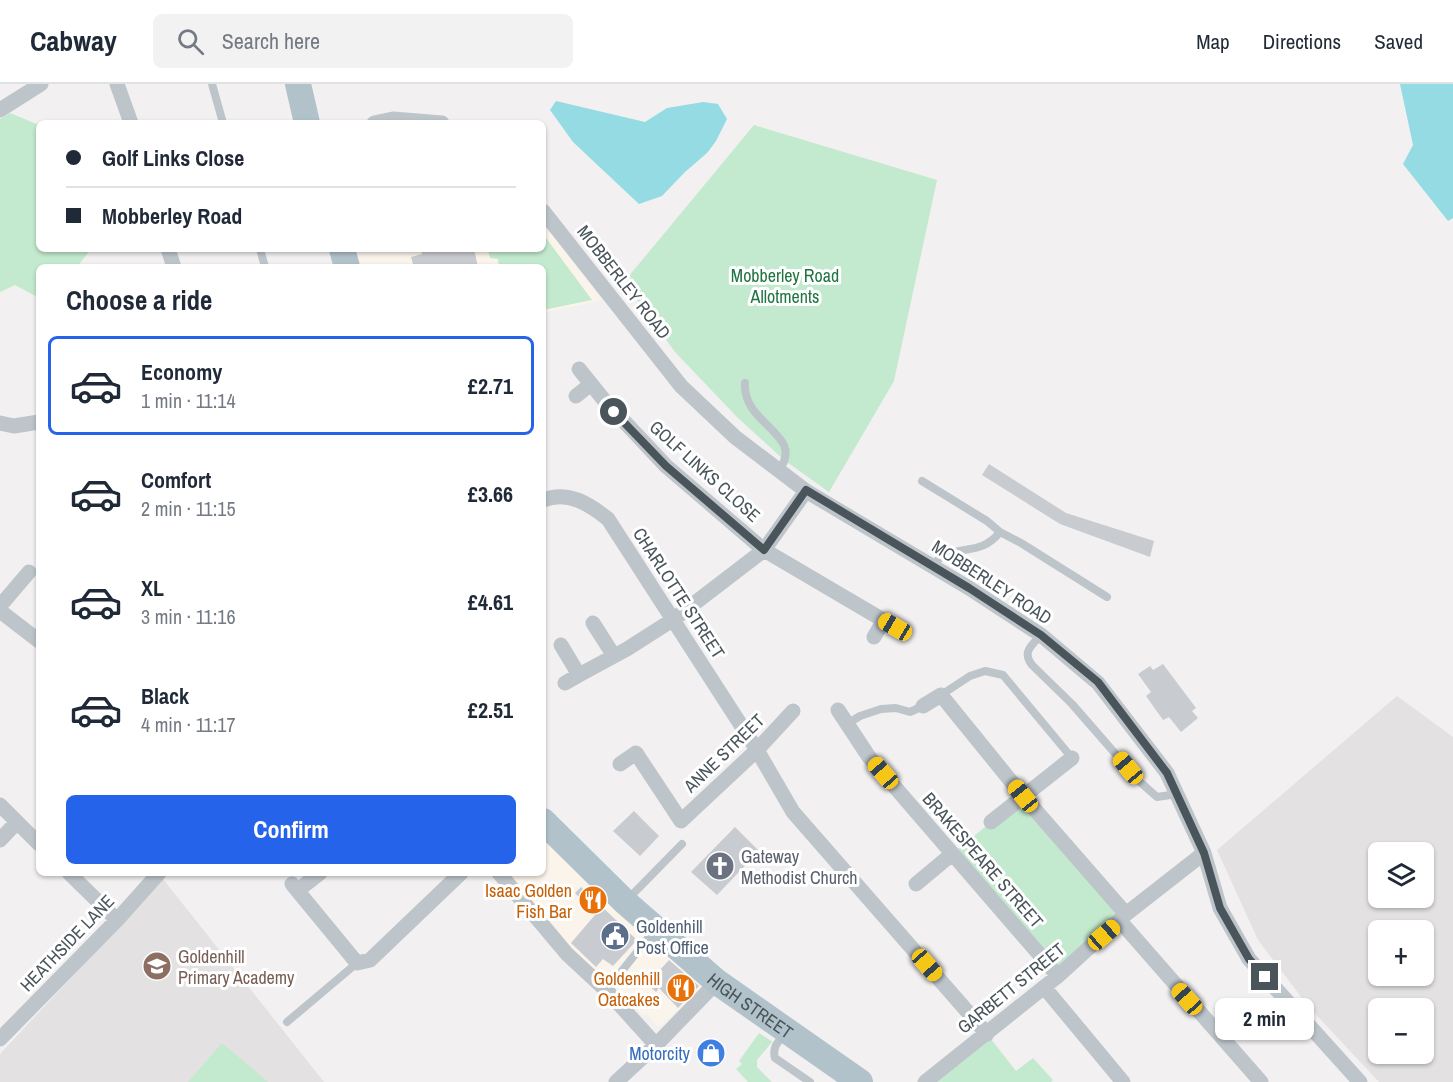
<!DOCTYPE html>
<meta charset="utf-8">
<style>
body{margin:0;font-family:"Archivo Narrow",sans-serif;background:#f2f2f3;color:#1f2937;height:100vh;display:flex;flex-direction:column;font-size:22px;white-space:nowrap}
*{box-sizing:border-box;margin:0}
p{font-size:20px;color:#747a83}
.icon{flex:none;width:33px;height:33px;fill:none;stroke:currentColor;stroke-width:2;stroke-linecap:round;stroke-linejoin:round}
.map{position:relative;flex:1;overflow:hidden}
.details{position:absolute;left:36px;top:180px;width:510px;height:612px;display:flex;flex-direction:column;background:#fff;border-radius:9px;box-shadow:0 2px 4px #0004}
.details>*{flex:none}
.banner{position:absolute;left:36px;top:36px;width:510px;height:132px;border-radius:9px;box-shadow:0 2px 4px #0004;display:grid;align-content:center;height:132px;padding:0 30px;background:#fff}
.controls{position:absolute;left:1368px;top:758px;display:grid;gap:12px}
.controls a{display:grid;place-items:center;width:66px;height:66px;border-radius:9px;background:#fff;box-shadow:0 2px 4px #0004;font-size:30px}
.end{position:absolute;width:27px;height:27px;margin:-14px;border:8px solid #4a555b;background:#fff;box-shadow:0 0 0 3px #fff}
.from{border-radius:50%}
.bubble{position:absolute;height:42px;border-radius:9px;background:#fff;box-shadow:0 2px 4px #0004;font-size:20px;font-weight:800;line-height:42px;text-align:center}
.car{position:absolute;width:18px;height:36px;margin:-18px -9px;border-radius:8px;box-shadow:0 0 4px 2px #0007;background:linear-gradient(#f5c518 24%,#345 0 40%,#f5c518 0 76%,#345 0 86%,#f5c518 0)}
.banner b{display:flex;align-items:center;gap:21px;height:57px;font-size:22px}
.banner b+b{border-top:2px solid #e0e1e3}
.banner i{width:15px;height:15px;background:#1f2937}
ul{padding:0;list-style:none}
li{display:flex;align-items:center;gap:18px;height:99px;margin:0 12px 9px;padding:0 18px;border:3px solid transparent;border-radius:9px}
li div{flex:1}
li b{display:block;font-size:22px}
li em{font-style:normal;font-weight:800}
li.current{border-color:#2563eb}
li>.icon{width:54px;height:54px;stroke-width:1.5}
h2{padding:0 30px;font-size:27px;line-height:72px}
.button{display:flex;gap:12px;margin-top:auto;padding:12px 30px}
.button a{flex:1;height:69px;border-radius:9px;background:#2563eb;color:#fff;font-size:24px;font-weight:800;line-height:69px;text-align:center}
header{display:flex;align-items:center;gap:36px;box-sizing:border-box;height:84px;padding:0 30px;background:#fff;border-bottom:2px solid #e0e1e3}
header strong{font-size:28px}
nav{display:flex;gap:33px;margin-inline-start:auto;font-size:21px}
.search{width:420px;height:54px;background:#f2f2f3;display:flex;align-items:center;gap:15px;box-sizing:border-box;padding:0 21px;border-radius:9px;color:#747a83;font-size:22px}
.map>svg:first-child{display:block}
</style>
<header>
<strong>Cabway</strong>
<div class="search"><svg class="icon" aria-label="search" viewBox="0 0 24 24"><circle cx="10" cy="10" r="6"/><path d="M15 15l6 6"/></svg>Search here</div>
<nav><a>Map</a><a>Directions</a><a>Saved</a></nav>
</header>
<div class="map">
<svg width="1453" height="998" viewBox="0 0 1453 998">
<rect width="100%" height="100%" fill="#f2f0f0"/>
<path fill="#faf4eb" d="M 543,139 L 602,216 L 543,229 L 543,183 L 354,183 L 349,165 L 543,165 Z
M 543,754 L 638,846 L 701,903 L 701,906 L 658,943 L 647,930 L 644,932 L 560,855 L 506,789 L 543,789 Z"/>
<path fill="#e3e1e1" fill-rule="evenodd" d="M 1397,612 L 1453,653 L 1453,998 L 1379,998 L 1308,922 L 1258,856 L 1217,766 ZM 1378,768 L 1424,768 L 1424,813 L 1378,813 ZM 1378,846 L 1424,846 L 1424,891 L 1378,891 ZM 1378,924 L 1424,924 L 1424,969 L 1378,969 Z
M 163,795 L 324,998 L 0,998 L 0,970 Z"/>
<path fill="#c3eace" d="M 10,29 L 39,41 L 39,165 L 91,165 L 77,183 L 39,183 L 39,214 L 15,201 L 0,208 L 0,35 Z
M 754,41 L 937,96 L 894,297 L 829,408 L 784,376 L 737,333 L 675,268 L 624,198 Z
M 543,150 L 592,216 L 543,226 L 543,183 L 499,183 L 498,175 L 490,174 L 488,165 L 543,165 Z
M 1023,712 L 1126,830 L 1058,892 L 952,770 Z
M 759,949 L 776,960 L 772,958 L 757,976 L 757,983 L 772,998 L 748,998 L 736,985 L 742,980 L 739,977 Z
M 987,950 L 1016,987 L 1033,974 L 1053,996 L 1051,998 L 925,998 Z
M 222,959 L 268,998 L 188,998 Z"/>
<path fill="#95dbe3" d="M 1400,0 L 1453,0 L 1453,134 L 1448,137 L 1403,80 L 1413,61 Z
M 556,17 L 645,38 L 667,24 L 703,18 L 718,20 L 727,35 L 716,57 L 707,69 L 685,88 L 662,112 L 639,120 L 573,58 L 550,26 Z"/>
<path fill="#c8cbcf" d="M 421,165 L 474,165 L 478,183 L 414,183 L 411,173 L 422,170 Z
M 989,380 L 1066,429 L 1154,457 L 1150,473 L 1060,440 L 982,391 Z
M 1163,580 L 1196,624 L 1192,627 L 1198,634 L 1181,648 L 1169,633 L 1163,636 L 1146,612 L 1151,608 L 1138,590 L 1150,582 L 1153,586 Z
M 634,727 L 659,752 L 640,772 L 613,747 Z
M 735,743 L 759,767 L 717,811 L 691,788 Z
M 581,803 L 590,811 L 593,807 L 601,815 L 598,819 L 637,856 L 613,882 L 603,875 L 596,883 L 571,859 L 595,831 L 575,809 Z
M 669,876 L 699,902 L 678,924 L 659,904 L 656,908 L 647,900 Z"/>
<g fill="none" stroke-linecap="round" stroke-linejoin="round">
<path stroke="#bdc5cb" stroke-width="8" d="M 212,0 L 223,39
M 260,165 L 265,183
M 745,299 C 742,341 806,350 779,386
M 922,397 L 987,437 L 1000,448 C 978,476 953,456 932,482
M 1000,448 L 1021,459 L 1107,513
M 1041,551 C 1031,562 1022,568 1032,581 L 1072,620 L 1140,698 L 1157,713 L 1177,710
M 941,611 L 970,592 L 985,587 L 1003,591 L 1072,674
M 847,640 L 860,632 L 881,625 L 896,624 L 910,628 L 923,622
M 628,815 L 682,760
M 621,888 L 653,848
M 287,938 L 357,879
M 785,950 C 778,958 772,963 775,974 L 810,998"/>
<path stroke="#bdc5cb" stroke-width="15" d="M 117,0 L 131,39
M 0,26 L 41,0
M 374,39 L 393,35 L 442,39
M 543,127 L 681,302 L 735,353 L 806,407 L 969,504 L 1041,551 L 1098,599 L 1167,689 L 1204,769 L 1220,824 L 1249,875 L 1360,998
M 168,165 L 174,183
M 579,285 L 604,316 L 666,382 L 764,466 L 895,543
M 576,312 L 591,300
M 0,339 L 14,342 L 39,338
M 543,416 C 568,406 589,420 608,435 L 757,666 L 793,728 L 987,950
M 0,522 L 29,488
M 0,527 L 39,557
M 593,539 L 614,572
M 874,553 L 884,536
M 561,561 L 579,591 L 627,565 L 674,535 L 764,466 L 806,407
M 565,599 L 579,591
M 923,622 L 941,611 L 1023,712 L 1126,830
M 838,626 L 869,673 L 1058,892
M 620,680 L 636,669 L 681,737 L 757,666 L 793,627
M 0,721 L 39,760
M 991,738 L 1072,674
M 0,756 L 17,738
M 69,789 L 117,836
M 499,789 L 567,870 L 609,909 L 656,961
M 292,800 L 357,879 L 370,876 L 461,789
M 916,800 L 952,770
M 298,806 L 320,789
M 1120,837 L 1261,998
M 1044,903 L 1123,998
M 0,955 L 117,836 L 159,789
M 616,998 L 656,961 L 717,898
M 925,998 L 1058,892 L 1126,830 L 1204,769"/>
<g stroke="#b2c2cb" stroke-width="26">
<path d="M 298,0 L 307,39"/>
<path d="M 342,165 L 347,183"/>
<path id="s1" d="M 543,737 L 625,818 L 717,898 L 860,998"/>
</g>
</g>
<g fill="none" stroke-linecap="round" stroke-linejoin="round">
<path stroke="#4a555b" stroke-width="8" d="M 614,328 L 666,382 L 764,466 L 806,406 L 969,504 L 1041,551 L 1098,598 L 1167,689 L 1204,769 L 1220,824 L 1249,875 L 1265,893"/>
</g>
<defs>
<g id="church-disc" transform="scale(1.5)"><circle r="9.5" fill="#6b7280" stroke="#fff"/><path d="M-1.2-6h2.4v3.5h3.3v2.4h-3.3V6h-2.4V-.1h-3.3v-2.4h3.3Z" fill="#fff"/></g>
<g id="restaurant-disc" transform="scale(1.5)"><circle r="9.5" fill="#e8710a" stroke="#fff"/><path d="M-5-6h1v4h1v-4h1v4h1v-4h1v5L-1.5 .5V6h-2V.5L-5-1ZM5-6V6H3V1.5H1.5Q1.5-4 5-6Z" fill="#fff"/></g>
<g id="civic-disc" transform="scale(1.5)"><circle r="9.5" fill="#5c6f8a" stroke="#fff"/><path d="M-.6-6.5H3V-4.5H.6V-3L4-1V1h2V6H-6V1h2V-1L-.6-3ZM-1.2 2.5V6h2.4V2.5Z" fill="#fff"/></g>
<g id="school-disc" transform="scale(1.5)"><circle r="9.5" fill="#8d6e63" stroke="#fff"/><path d="M0-5L7-2L0 1L-7-2ZM-4 1L0 2.5L4 1V4Q0 6-4 4Z" fill="#fff"/></g>
<g id="shop-disc" transform="scale(1.5)"><circle r="9.5" fill="#3f7fe0" stroke="#fff"/><path d="M-5-2.5h2.3a2.7 3.5 0 0 1 5.4 0H5L5.5 6h-11ZM-1.5-2.5h3a1.5 2.3 0 0 0-3 0Z" fill="#fff"/></g>
</defs>
<g fill-rule="evenodd">
<use href="#church-disc" x="720" y="782"/>
<use href="#restaurant-disc" x="593" y="816"/>
<use href="#civic-disc" x="615" y="852"/>
<use href="#school-disc" x="157" y="882"/>
<use href="#restaurant-disc" x="681" y="904"/>
<use href="#shop-disc" x="711" y="969"/>
</g>
<g text-anchor="middle" dominant-baseline="central" stroke-width="6" stroke-linejoin="round" paint-order="stroke">
<g font-size="18" fill="#217542" stroke="#fff">
<text x="785" y="191">Mobberley Road<tspan x="785" dy="21">Allotments</tspan></text>
</g>
<g font-size="18" fill="#4a555b" stroke="#fff">
<text transform="translate(624 198) rotate(52)">MOBBERLEY ROAD</text>
<text transform="translate(705 387) rotate(42)">GOLF LINKS CLOSE</text>
<text transform="translate(992 498) rotate(33)">MOBBERLEY ROAD</text>
<text transform="translate(679 509) rotate(57)">CHARLOTTE STREET</text>
<text transform="translate(724 669) rotate(-44)">ANNE STREET</text>
<text transform="translate(983 776) rotate(49)">BRAKESPEARE STREET</text>
<text transform="translate(67 859) rotate(-46)">HEATHSIDE LANE</text>
<text transform="translate(1011 904) rotate(-39)">GARBETT STREET</text>
<text stroke="none"><textPath href="#s1" startOffset="278">HIGH STREET</textPath></text>
</g>
<g font-size="18" fill="#5b616d" stroke="#fff" text-anchor="start">
<text x="741" y="772">Gateway<tspan x="741" dy="21">Methodist Church</tspan></text>
</g>
<g font-size="18" fill="#c56008" stroke="#fff" text-anchor="end">
<text x="572" y="806">Isaac Golden<tspan x="572" dy="21">Fish Bar</tspan></text>
<text x="660" y="894">Goldenhill<tspan x="660" dy="21">Oatcakes</tspan></text>
</g>
<g font-size="18" fill="#4e5e75" stroke="#fff" text-anchor="start">
<text x="636" y="842">Goldenhill<tspan x="636" dy="21">Post Office</tspan></text>
</g>
<g font-size="18" fill="#785e54" stroke="#fff" text-anchor="start">
<text x="178" y="872">Goldenhill<tspan x="178" dy="21">Primary Academy</tspan></text>
</g>
<g font-size="18" fill="#366cbe" stroke="#fff" text-anchor="end">
<text x="690" y="969">Motorcity</text>
</g>
</g>
</svg>
<div class="controls">
<a><svg class="icon" aria-label="layers" viewBox="0 0 24 24"><path d="M12 4l9 5-9 5-9-5zM3 14l9 5 9-5"/></svg></a>
<a>+</a>
<a>−</a>
</div>
<i class="end from" style="left:614px;top:328px"></i>
<i class="end" style="left:1265px;top:893px"></i>
<div class="bubble" style="left:1215px;top:914px;width:99px">2 min</div>
<i class="car" style="left:895px;top:543px;rotate:300deg"></i>
<i class="car" style="left:1128px;top:684px;rotate:320deg"></i>
<i class="car" style="left:883px;top:689px;rotate:319deg"></i>
<i class="car" style="left:1023px;top:712px;rotate:321deg"></i>
<i class="car" style="left:1104px;top:851px;rotate:49deg"></i>
<i class="car" style="left:927px;top:881px;rotate:139deg"></i>
<i class="car" style="left:1187px;top:915px;rotate:318deg"></i>
<div class="banner">
<b><i class="from"></i>Golf Links Close</b>
<b><i></i>Mobberley Road</b>
</div>
<section class="details">
<h2>Choose a ride</h2>
<ul>
<li class="current"><svg class="icon" aria-label="car" viewBox="0 0 24 24"><path d="M5 17H2v-5l4-1 3-4h7l3 4 3 1v5h-3M9 17h6M6 11h13"/><circle cx="7" cy="17" r="2"/><circle cx="17" cy="17" r="2"/></svg><div><b>Economy</b><p>1 min · 11:14</p></div><em>£2.71</em></li>
<li><svg class="icon" aria-label="car" viewBox="0 0 24 24"><path d="M5 17H2v-5l4-1 3-4h7l3 4 3 1v5h-3M9 17h6M6 11h13"/><circle cx="7" cy="17" r="2"/><circle cx="17" cy="17" r="2"/></svg><div><b>Comfort</b><p>2 min · 11:15</p></div><em>£3.66</em></li>
<li><svg class="icon" aria-label="car" viewBox="0 0 24 24"><path d="M5 17H2v-5l4-1 3-4h7l3 4 3 1v5h-3M9 17h6M6 11h13"/><circle cx="7" cy="17" r="2"/><circle cx="17" cy="17" r="2"/></svg><div><b>XL</b><p>3 min · 11:16</p></div><em>£4.61</em></li>
<li><svg class="icon" aria-label="car" viewBox="0 0 24 24"><path d="M5 17H2v-5l4-1 3-4h7l3 4 3 1v5h-3M9 17h6M6 11h13"/><circle cx="7" cy="17" r="2"/><circle cx="17" cy="17" r="2"/></svg><div><b>Black</b><p>4 min · 11:17</p></div><em>£2.51</em></li>
</ul>
<div class="button"><a>Confirm</a></div>
</section>
</div>
